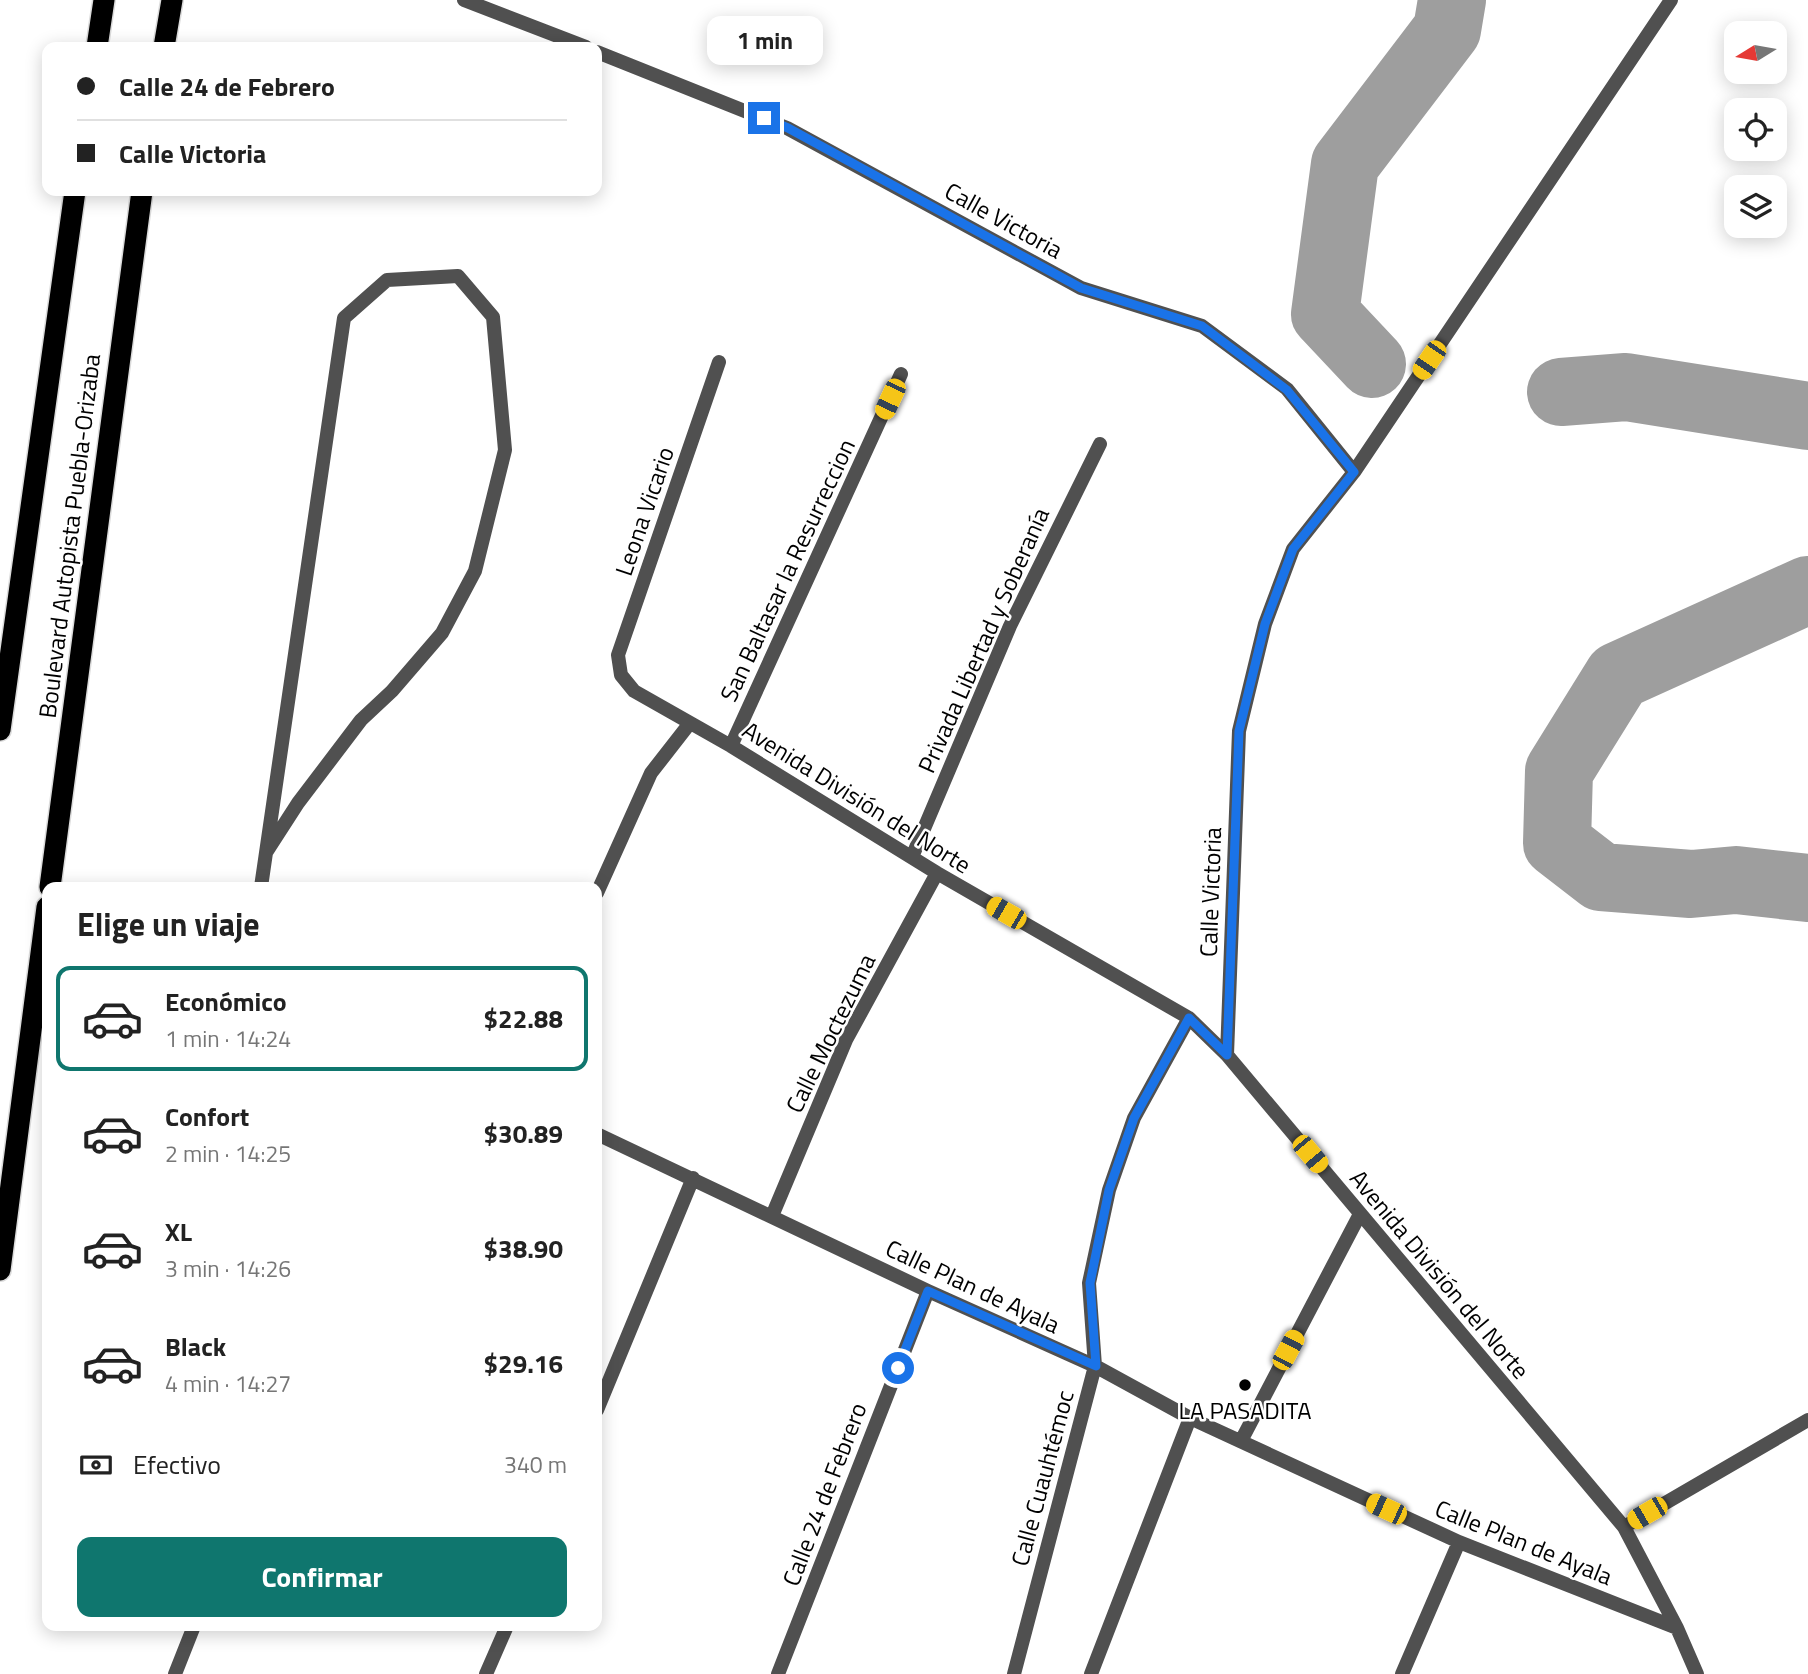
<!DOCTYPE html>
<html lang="es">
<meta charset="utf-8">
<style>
body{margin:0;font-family:"Titillium Web",sans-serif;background:#f6f6f6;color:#222;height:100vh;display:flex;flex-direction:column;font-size:26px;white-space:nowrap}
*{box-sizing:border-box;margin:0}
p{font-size:23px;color:#767676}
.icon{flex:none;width:38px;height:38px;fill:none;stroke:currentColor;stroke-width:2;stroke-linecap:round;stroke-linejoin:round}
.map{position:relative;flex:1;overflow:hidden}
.details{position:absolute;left:42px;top:882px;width:560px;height:749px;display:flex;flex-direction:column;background:#fff;border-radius:14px;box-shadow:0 4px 18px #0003}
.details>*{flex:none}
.top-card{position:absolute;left:42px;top:42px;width:560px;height:154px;border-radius:14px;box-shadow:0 4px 18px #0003;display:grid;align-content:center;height:154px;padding:0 35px;background:#fff}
.needle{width:46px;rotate:259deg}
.fabs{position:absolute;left:1724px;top:21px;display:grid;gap:14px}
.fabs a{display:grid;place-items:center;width:63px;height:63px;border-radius:14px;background:#fff;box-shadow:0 4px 18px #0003;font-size:35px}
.end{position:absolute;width:32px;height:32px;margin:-16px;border:9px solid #1a73e8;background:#fff;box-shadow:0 0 0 4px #fff}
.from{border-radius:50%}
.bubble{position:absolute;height:49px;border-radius:14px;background:#fff;box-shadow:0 4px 18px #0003;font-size:23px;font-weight:700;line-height:49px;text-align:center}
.car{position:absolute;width:21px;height:42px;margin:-21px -10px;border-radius:9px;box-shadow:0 0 5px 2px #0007;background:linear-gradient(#f5c518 24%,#345 0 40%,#f5c518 0 76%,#345 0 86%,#f5c518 0)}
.top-card b{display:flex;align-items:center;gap:24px;height:66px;font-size:26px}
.top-card b+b{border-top:2px solid #e0e0e0}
.top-card i{width:18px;height:18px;background:#222}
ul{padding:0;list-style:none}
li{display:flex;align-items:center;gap:21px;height:105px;margin:0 14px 10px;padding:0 21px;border:4px solid transparent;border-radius:14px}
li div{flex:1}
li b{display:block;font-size:26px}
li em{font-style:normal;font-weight:700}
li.on{border-color:#0f766e}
li>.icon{width:63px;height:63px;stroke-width:1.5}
h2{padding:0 35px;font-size:32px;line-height:84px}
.pay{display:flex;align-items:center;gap:18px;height:77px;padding:0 35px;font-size:26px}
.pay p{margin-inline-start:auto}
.button{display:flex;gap:14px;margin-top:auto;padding:14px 35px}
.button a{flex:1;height:80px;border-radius:14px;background:#0f766e;color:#fff;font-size:28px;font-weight:700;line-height:80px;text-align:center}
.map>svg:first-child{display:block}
</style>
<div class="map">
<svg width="1808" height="1674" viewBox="0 0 1808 1674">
<rect width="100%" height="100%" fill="#fff"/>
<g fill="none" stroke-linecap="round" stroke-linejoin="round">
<path stroke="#9e9e9e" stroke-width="68" d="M 1372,364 L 1325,314 L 1345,164 L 1447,30 L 1452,0
M 1561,392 L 1626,387 L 1808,416
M 1808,590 L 1618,676 L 1559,771 L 1557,843 L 1601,877 L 1691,884 L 1736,880 L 1808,888"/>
<g stroke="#dbdbdb" stroke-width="24">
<path id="highway" d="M 97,47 L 104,0
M 164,47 L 172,0
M 0,730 L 75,191
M 50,887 L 142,191
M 0,1270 L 47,907"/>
</g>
<path stroke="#505050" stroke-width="14" d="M 261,887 L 344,318 L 387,280 L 458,276 L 493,317 L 505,450 L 475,571 L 442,633 L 392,691 L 361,720 L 298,803 L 267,851"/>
<path stroke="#505050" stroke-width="14" d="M 464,0 L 586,47
M 597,52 L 787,128 L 1081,288 L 1202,326 L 1287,389 L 1354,472
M 719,362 L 618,655 L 621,675 L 634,691 L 731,746 L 937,873 L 1189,1018 L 1227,1055 L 1624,1527 L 1677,1628 L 1697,1674
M 731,746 L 901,374
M 912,857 L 1010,626 L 1100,444
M 597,893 L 651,773 L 690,723
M 1227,1055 L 1239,731 L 1265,624 L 1293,549 L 1354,472 L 1671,0
M 597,1134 L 928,1291 L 1095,1366 L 1190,1418 L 1459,1542 L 1677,1628
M 772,1216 L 846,1040 L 937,873
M 597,1410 L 693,1178
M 1241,1441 L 1360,1214
M 1624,1527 L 1808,1420
M 175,1674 L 194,1626
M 486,1674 L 507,1626
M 778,1674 L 928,1291
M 1014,1674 L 1095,1366 L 1089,1283 L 1109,1190 L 1134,1118 L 1189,1018
M 1091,1674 L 1190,1418
M 1402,1674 L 1459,1542"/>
<use href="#highway" stroke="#000" stroke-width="21"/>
</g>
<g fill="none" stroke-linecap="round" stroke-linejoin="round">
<path stroke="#1a73e8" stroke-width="9" d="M 764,118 L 788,128 L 1081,288 L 1202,326 L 1287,390 L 1354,472 L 1293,549 L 1265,624 L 1239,731 L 1227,1055 L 1189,1018 L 1134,1118 L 1109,1190 L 1090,1283 L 1096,1366 L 928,1291 L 898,1368"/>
</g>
<circle fill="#000" stroke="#fff" stroke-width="2.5" cx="1245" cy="1385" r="7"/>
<g text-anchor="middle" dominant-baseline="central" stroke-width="5" stroke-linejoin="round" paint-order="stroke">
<g font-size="24" fill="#000" stroke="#fff">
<text transform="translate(1004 220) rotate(29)">Calle Victoria</text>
<text transform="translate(644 511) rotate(-71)">Leona Vicario</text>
<text transform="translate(69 536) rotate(-83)">Boulevard Autopista Puebla-Orizaba</text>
<text transform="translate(787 570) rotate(-65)">San Baltasar la Resurreccion</text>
<text transform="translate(983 640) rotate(-66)">Privada Libertad y Soberanía</text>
<text transform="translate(857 797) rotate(32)">Avenida División del Norte</text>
<text transform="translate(1210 892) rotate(-88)">Calle Victoria</text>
<text transform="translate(830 1033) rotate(-64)">Calle Moctezuma</text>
<text transform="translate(1440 1274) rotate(50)">Avenida División del Norte</text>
<text transform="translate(973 1286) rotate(25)">Calle Plan de Ayala</text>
<text transform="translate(1042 1478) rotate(-75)">Calle Cuauhtémoc</text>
<text transform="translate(824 1494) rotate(-69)">Calle 24 de Febrero</text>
<text transform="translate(1524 1542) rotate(22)">Calle Plan de Ayala</text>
</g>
<g font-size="24" fill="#000" stroke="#fff">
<text x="1245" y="1410">LA PASADITA</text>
</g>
</g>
</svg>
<div class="fabs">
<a><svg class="needle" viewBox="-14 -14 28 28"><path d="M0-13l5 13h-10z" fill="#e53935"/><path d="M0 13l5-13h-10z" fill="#767676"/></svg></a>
<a><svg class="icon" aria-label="locate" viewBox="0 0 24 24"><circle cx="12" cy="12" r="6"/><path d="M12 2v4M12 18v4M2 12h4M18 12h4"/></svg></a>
<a><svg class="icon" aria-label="layers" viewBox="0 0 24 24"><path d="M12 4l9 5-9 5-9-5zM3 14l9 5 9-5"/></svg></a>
</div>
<i class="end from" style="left:898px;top:1368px"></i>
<i class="end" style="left:764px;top:118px"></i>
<div class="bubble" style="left:707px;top:16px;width:116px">1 min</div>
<i class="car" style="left:1429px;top:360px;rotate:214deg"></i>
<i class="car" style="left:890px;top:399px;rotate:205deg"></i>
<i class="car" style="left:1006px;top:913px;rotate:300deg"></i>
<i class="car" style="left:1310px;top:1154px;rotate:140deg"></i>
<i class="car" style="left:1288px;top:1350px;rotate:28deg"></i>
<i class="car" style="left:1386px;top:1509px;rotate:295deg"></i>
<i class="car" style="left:1647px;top:1513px;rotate:240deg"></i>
<div class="top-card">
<b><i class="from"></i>Calle 24 de Febrero</b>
<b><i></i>Calle Victoria</b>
</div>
<section class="details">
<h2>Elige un viaje</h2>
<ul>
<li class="on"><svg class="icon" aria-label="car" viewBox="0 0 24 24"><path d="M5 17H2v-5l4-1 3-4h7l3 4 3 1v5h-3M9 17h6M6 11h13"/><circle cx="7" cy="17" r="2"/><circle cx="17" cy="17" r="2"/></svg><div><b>Económico</b><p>1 min · 14:24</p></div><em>$22.88</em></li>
<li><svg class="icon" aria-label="car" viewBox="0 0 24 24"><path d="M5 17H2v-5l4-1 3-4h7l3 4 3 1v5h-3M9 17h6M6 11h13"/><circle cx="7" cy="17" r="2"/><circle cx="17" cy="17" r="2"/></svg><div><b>Confort</b><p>2 min · 14:25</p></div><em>$30.89</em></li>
<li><svg class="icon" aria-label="car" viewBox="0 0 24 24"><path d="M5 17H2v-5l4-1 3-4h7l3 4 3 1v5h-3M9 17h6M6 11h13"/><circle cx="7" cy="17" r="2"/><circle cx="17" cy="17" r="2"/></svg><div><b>XL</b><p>3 min · 14:26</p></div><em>$38.90</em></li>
<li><svg class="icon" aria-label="car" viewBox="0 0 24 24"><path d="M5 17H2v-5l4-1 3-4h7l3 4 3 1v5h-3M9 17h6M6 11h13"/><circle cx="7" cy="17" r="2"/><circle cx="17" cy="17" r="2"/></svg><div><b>Black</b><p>4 min · 14:27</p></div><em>$29.16</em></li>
</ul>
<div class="pay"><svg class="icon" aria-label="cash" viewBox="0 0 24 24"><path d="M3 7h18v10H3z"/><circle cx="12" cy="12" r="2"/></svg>Efectivo<p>340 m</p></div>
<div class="button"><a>Confirmar</a></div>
</section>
</div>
